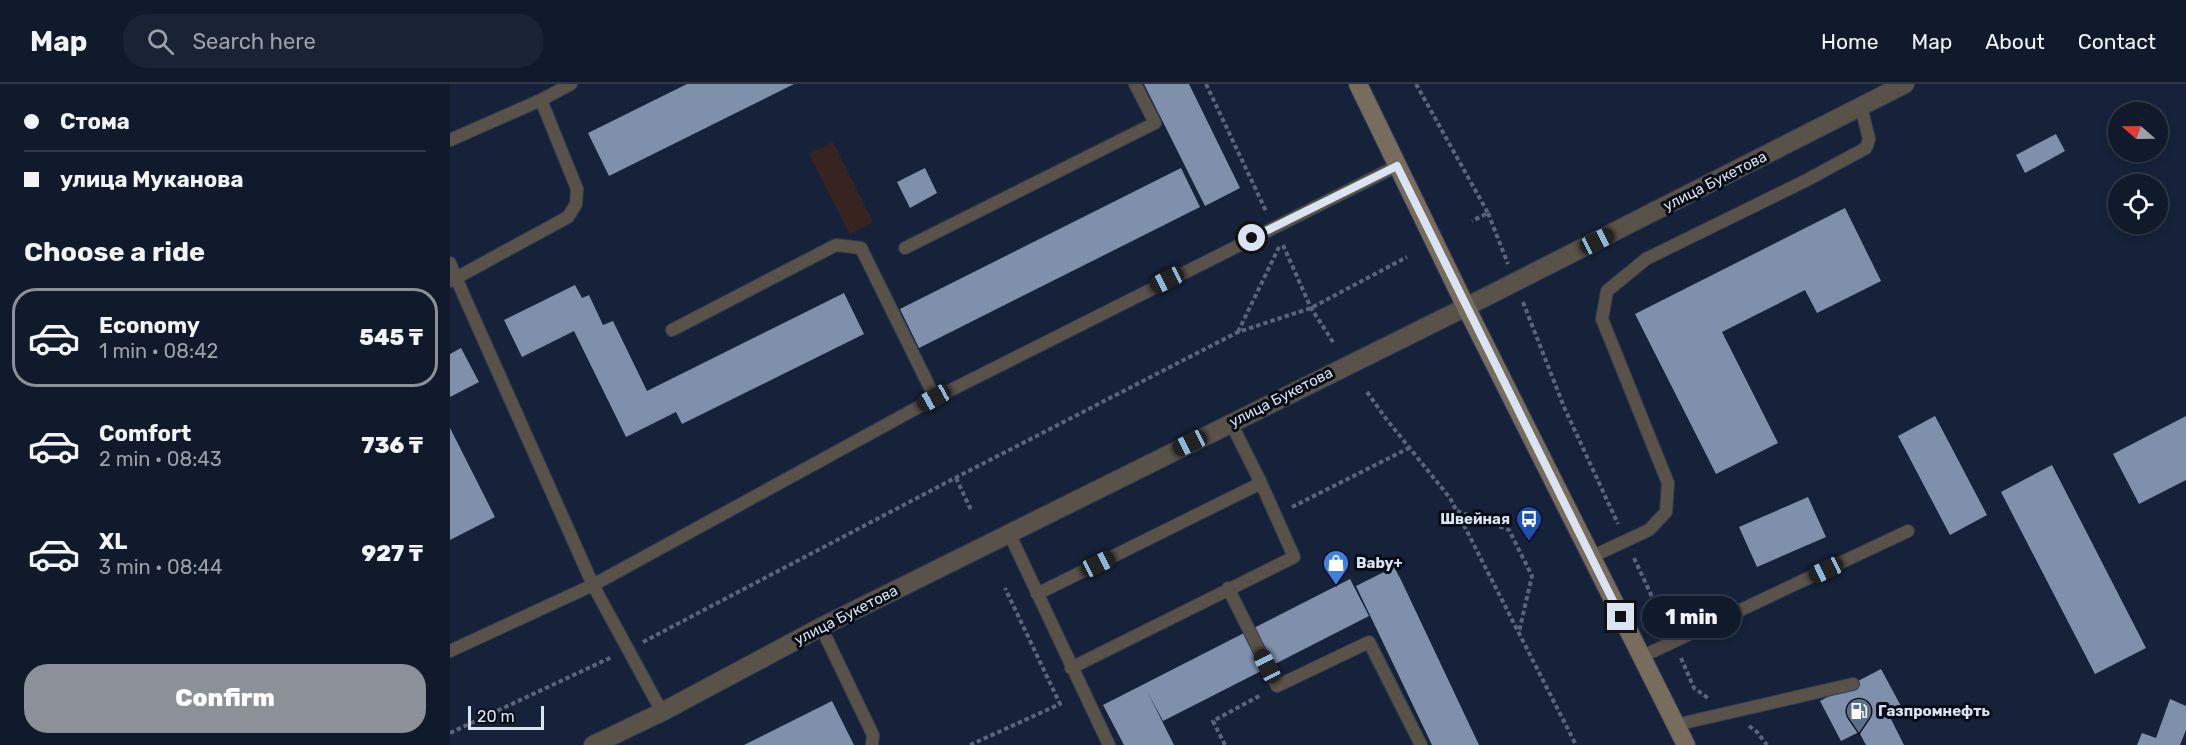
<!DOCTYPE html>
<meta charset="utf-8">
<style>
body{margin:0;font-family:Rubik,sans-serif;background:#192333;color:#f1f3f6;height:100vh;display:flex;flex-direction:column;font-size:22px;white-space:nowrap}
*{box-sizing:border-box;margin:0}
p{font-size:20px;color:#9ca1a9}
.icon{flex:none;width:33px;height:33px;fill:none;stroke:currentColor;stroke-width:2;stroke-linecap:round;stroke-linejoin:round}
.map{position:relative;flex:1;overflow:hidden}
.sheet{display:flex;flex-direction:column;background:#101a2b;width:450px}
.sheet>*{flex:none}
.guide{display:grid;align-content:center;height:132px;padding:0 24px;background:#101a2b}
.needle{width:39px;rotate:290deg}
.tools{position:absolute;left:1658px;top:18px;display:grid;gap:12px}
.tools a{display:grid;place-items:center;width:60px;height:60px;border-radius:50%;background:#101a2b;box-shadow:0 3px 9px #0003,0 0 0 2px #303847;font-size:30px}
.scale{position:absolute;left:18px;bottom:15px;width:76px;box-sizing:border-box;padding-left:6px;border:3px solid #dae3f2;border-top:0;font-size:16px;line-height:21px;white-space:nowrap;color:#dae3f2;-webkit-text-stroke:4px #070c16;paint-order:stroke}
.end{position:absolute;width:27px;height:27px;margin:-14px;border:8px solid #dae3f2;background:#111;box-shadow:0 0 0 3px #111}
.from{border-radius:50%}
.bubble{position:absolute;height:42px;border-radius:21px;background:#101a2b;box-shadow:0 3px 9px #0003,0 0 0 2px #303847;font-size:20px;font-weight:800;line-height:42px;text-align:center}
.car{position:absolute;width:18px;height:36px;margin:-18px -9px;border-radius:8px;box-shadow:0 0 4px 2px #0007;background:linear-gradient(#222 24%,#8ab4d8 0 40%,#222 0 76%,#8ab4d8 0 86%,#222 0)}
.guide b{display:flex;align-items:center;gap:21px;height:57px;font-size:22px}
.guide b+b{border-top:2px solid #303847}
.guide i{width:15px;height:15px;background:#f1f3f6}
ul{padding:0;list-style:none}
li{display:flex;align-items:center;gap:18px;height:99px;margin:0 12px 9px;padding:0 12px;border:3px solid transparent;border-radius:24px}
li div{flex:1}
li b{display:block;font-size:22px}
li em{font-style:normal;font-weight:800}
li.active{border-color:#8c9099}
li>.icon{width:54px;height:54px;stroke-width:1.5}
h2{padding:0 24px;font-size:27px;line-height:72px}
.primary-button{display:flex;gap:12px;margin-top:auto;padding:12px 24px}
.primary-button a{flex:1;height:69px;border-radius:24px;background:#8c9099;color:#fff;font-size:24px;font-weight:800;line-height:69px;text-align:center}
header{display:flex;align-items:center;gap:36px;box-sizing:border-box;height:84px;padding:0 30px;background:#101a2b;border-bottom:2px solid #303847}
header strong{font-size:28px}
nav{display:flex;gap:33px;margin-inline-start:auto;font-size:21px}
.search{width:420px;height:54px;background:#192333;display:flex;align-items:center;gap:15px;box-sizing:border-box;padding:0 21px;border-radius:24px;color:#9ca1a9;font-size:22px}
main{display:flex;flex:1;min-height:0}
.map>svg:first-child{display:block}
</style>
<header>
<strong>Map</strong>
<div class="search"><svg class="icon" aria-label="search" viewBox="0 0 24 24"><circle cx="10" cy="10" r="6"/><path d="M15 15l6 6"/></svg>Search here</div>
<nav><a>Home</a><a>Map</a><a>About</a><a>Contact</a></nav>
</header>
<main>
<section class="sheet">
<div class="guide">
<b><i class="from"></i>Стома</b>
<b><i></i>улица Муканова</b>
</div>
<h2>Choose a ride</h2>
<ul>
<li class="active"><svg class="icon" aria-label="car" viewBox="0 0 24 24"><path d="M5 17H2v-5l4-1 3-4h7l3 4 3 1v5h-3M9 17h6M6 11h13"/><circle cx="7" cy="17" r="2"/><circle cx="17" cy="17" r="2"/></svg><div><b>Economy</b><p>1 min · 08:42</p></div><em>545 ₸</em></li>
<li><svg class="icon" aria-label="car" viewBox="0 0 24 24"><path d="M5 17H2v-5l4-1 3-4h7l3 4 3 1v5h-3M9 17h6M6 11h13"/><circle cx="7" cy="17" r="2"/><circle cx="17" cy="17" r="2"/></svg><div><b>Comfort</b><p>2 min · 08:43</p></div><em>736 ₸</em></li>
<li><svg class="icon" aria-label="car" viewBox="0 0 24 24"><path d="M5 17H2v-5l4-1 3-4h7l3 4 3 1v5h-3M9 17h6M6 11h13"/><circle cx="7" cy="17" r="2"/><circle cx="17" cy="17" r="2"/></svg><div><b>XL</b><p>3 min · 08:44</p></div><em>927 ₸</em></li>
</ul>
<div class="primary-button"><a>Confirm</a></div>
</section>
<div class="map">
<svg width="1736" height="661" viewBox="0 0 1736 661">
<rect width="100%" height="100%" fill="#162239"/>
<path fill="#372421" d="M 383,58 L 423,138 L 400,150 L 359,70 Z"/>
<path fill="#8090ac" d="M 237,0 L 344,0 L 159,92 L 138,49 Z
M 694,0 L 739,0 L 790,104 L 755,122 Z
M 1606,50 L 1615,67 L 1575,89 L 1566,71 Z
M 475,84 L 487,109 L 460,124 L 447,98 Z
M 731,84 L 750,123 L 469,264 L 450,225 Z
M 1395,124 L 1431,197 L 1367,229 L 1355,206 L 1272,248 L 1328,359 L 1266,390 L 1185,230 Z
M 125,201 L 132,214 L 139,211 L 153,241 L 163,237 L 197,307 L 394,209 L 414,250 L 232,340 L 226,328 L 176,353 L 124,247 L 72,273 L 54,236 Z
M 11,264 L 29,298 L 0,313 L 0,270 Z
M 1485,332 L 1537,431 L 1500,451 L 1448,352 Z
M 1736,332 L 1736,396 L 1689,420 L 1663,370 Z
M 0,344 L 45,433 L 0,456 Z
M 1602,381 L 1696,564 L 1645,590 L 1551,408 Z
M 1358,413 L 1376,453 L 1307,483 L 1289,443 Z
M 944,483 L 951,496 L 1029,661 L 982,661 L 906,502 Z
M 900,495 L 919,532 L 713,637 L 697,607 L 724,661 L 674,661 L 653,621 Z
M 1431,585 L 1452,624 L 1439,631 L 1454,661 L 1416,661 L 1409,648 L 1391,657 L 1370,617 Z
M 1720,615 L 1736,622 L 1736,646 L 1730,661 L 1687,661 L 1692,649 L 1706,654 Z
M 382,617 L 404,661 L 294,661 Z"/>
<g fill="none" stroke-linecap="round" stroke-linejoin="round">
<g stroke="#313d53" stroke-width="14">
<path id="service" d="M 91,16 L 121,0
M 0,56 L 91,16 L 127,105 L 126,120 L 118,133 L 6,194 L 143,501 L 212,628
M 455,164 L 705,39 L 685,0
M 0,179 L 6,194 L 0,197
M 222,246 L 386,161 L 411,164 L 485,314
M 559,449 L 659,661
M 1141,473 L 1199,446 L 1216,428 L 1218,399 L 1152,235 L 1157,207 L 1196,175 L 1355,97 L 1416,64 L 1419,55 L 1411,23 L 1416,18
M 778,504 L 827,602 L 919,558 L 971,661
M 587,510 L 811,399
M 371,543 L 423,651 L 422,661
M 0,567 L 143,501 L 485,314 L 947,82
M 1191,573 L 1458,447
M 621,584 L 844,473 L 811,399 L 781,339
M 1225,641 L 1403,600"/>
</g>
<g stroke="#313d53" stroke-width="20">
<path id="minor" d="M 1016,223 L 1455,0"/>
</g>
<g stroke="#313d53" stroke-width="20">
<path id="tertiary" d="M 143,661 L 212,628 L 371,543 L 1016,223"/>
</g>
<g stroke="#313d53" stroke-width="20">
<path id="secondary" d="M 908,0 L 1016,223 L 1236,661"/>
</g>
<path stroke="#5a6579" stroke-width="4" stroke-dasharray="4.5 3" stroke-linecap="butt" d="M 756,0 L 816,127
M 966,0 L 1038,129 L 1022,137
M 1038,129 L 1058,180
M 833,161 L 861,224 L 883,258
M 1073,218 L 1114,323 L 1168,440
M 788,248 L 830,161
M 917,308 L 937,336 L 1000,414 L 1126,661
M 506,394 L 522,428
M 842,423 L 959,364
M 1007,427 L 1059,446 L 1082,492 L 1069,548
M 1184,474 L 1216,543
M 193,558 L 505,394 L 788,248 L 861,224 L 957,173
M 1231,574 L 1244,604 L 1258,614
M 1299,642 L 1307,648 L 1317,661
M 0,649 L 162,573
M 520,661 L 610,620 L 555,504
M 775,661 L 763,637 L 811,611"/>
<use href="#service" stroke="#595248" stroke-width="12"/>
<use href="#minor" stroke="#595248" stroke-width="18"/>
<use href="#tertiary" stroke="#595248" stroke-width="18"/>
<use href="#secondary" stroke="#786c5c" stroke-width="18"/>
</g>
<g fill="none" stroke-linecap="round" stroke-linejoin="round">
<path stroke="#dae3f2" stroke-width="8" d="M 802,154 L 947,82 L 1171,533"/>
</g>
<defs>
<g id="bus-pin" transform="scale(1.35)"><path d="M0 17L-7.5 6A9.5 9.5 0 1 1 7.5 6Z" fill="#1a4fb4" stroke="#070c16"/><path d="M-5-6H5V4H4V6H2V4H-2V6H-4V4H-5ZM-3.5-4V0h7V-4ZM-3.5 1.2v1.5H-2V1.2ZM2 1.2v1.5H3.5V1.2Z" fill="#fff"/></g>
<g id="shop-pin" transform="scale(1.35)"><path d="M0 17L-7.5 6A9.5 9.5 0 1 1 7.5 6Z" fill="#3f7fe0" stroke="#070c16"/><path d="M-5-2.5h2.3a2.7 3.5 0 0 1 5.4 0H5L5.5 6h-11ZM-1.5-2.5h3a1.5 2.3 0 0 0-3 0Z" fill="#fff"/></g>
<g id="fuel-pin" transform="scale(1.35)"><path d="M0 17L-7.5 6A9.5 9.5 0 1 1 7.5 6Z" fill="#5c6f8a" stroke="#070c16"/><path d="M-5.5-6h7V0h2V4h1.3V-2.5L3-4.5l.8-.8L6-3V5H2.5V1h-1V6h-7ZM-4.2-4.7v3.2H.2V-4.7Z" fill="#fff"/></g>
</defs>
<g fill-rule="evenodd">
<use href="#bus-pin" x="1079" y="435"/>
<use href="#shop-pin" x="886" y="479"/>
<use href="#fuel-pin" x="1409" y="627"/>
</g>
<g text-anchor="middle" dominant-baseline="central" stroke-width="6" stroke-linejoin="round" paint-order="stroke">
<g font-size="15" fill="#dae3f2" stroke="#070c16">
<text transform="translate(1265 97) rotate(-27)">улица Букетова</text>
<text transform="translate(831 313) rotate(-27)">улица Букетова</text>
<text transform="translate(396 531) rotate(-27)">улица Букетова</text>
</g>
<g font-size="15" font-weight="bold" fill="#dae3f2" stroke="#070c16" text-anchor="start">
<text x="1060" y="435" text-anchor="end">Швейная</text>
<text x="906" y="479">Baby+</text>
<text x="1428" y="627">Газпромнефть</text>
</g>
</g>
</svg>
<div class="tools">
<a><svg class="needle" viewBox="-14 -14 28 28"><path d="M0-13l5 13h-10z" fill="#e53935"/><path d="M0 13l5-13h-10z" fill="#9ca1a9"/></svg></a>
<a><svg class="icon" aria-label="locate" viewBox="0 0 24 24"><circle cx="12" cy="12" r="6"/><path d="M12 2v4M12 18v4M2 12h4M18 12h4"/></svg></a>
</div>
<div class="scale">20 m</div>
<i class="end from" style="left:802px;top:154px"></i>
<i class="end" style="left:1171px;top:533px"></i>
<div class="bubble" style="left:1192px;top:512px;width:99px">1 min</div>
<i class="car" style="left:1147px;top:157px;rotate:63deg"></i>
<i class="car" style="left:717px;top:196px;rotate:243deg"></i>
<i class="car" style="left:484px;top:314px;rotate:241deg"></i>
<i class="car" style="left:740px;top:359px;rotate:244deg"></i>
<i class="car" style="left:648px;top:480px;rotate:64deg"></i>
<i class="car" style="left:1376px;top:486px;rotate:245deg"></i>
<i class="car" style="left:817px;top:582px;rotate:333deg"></i>
</div>
</main>
